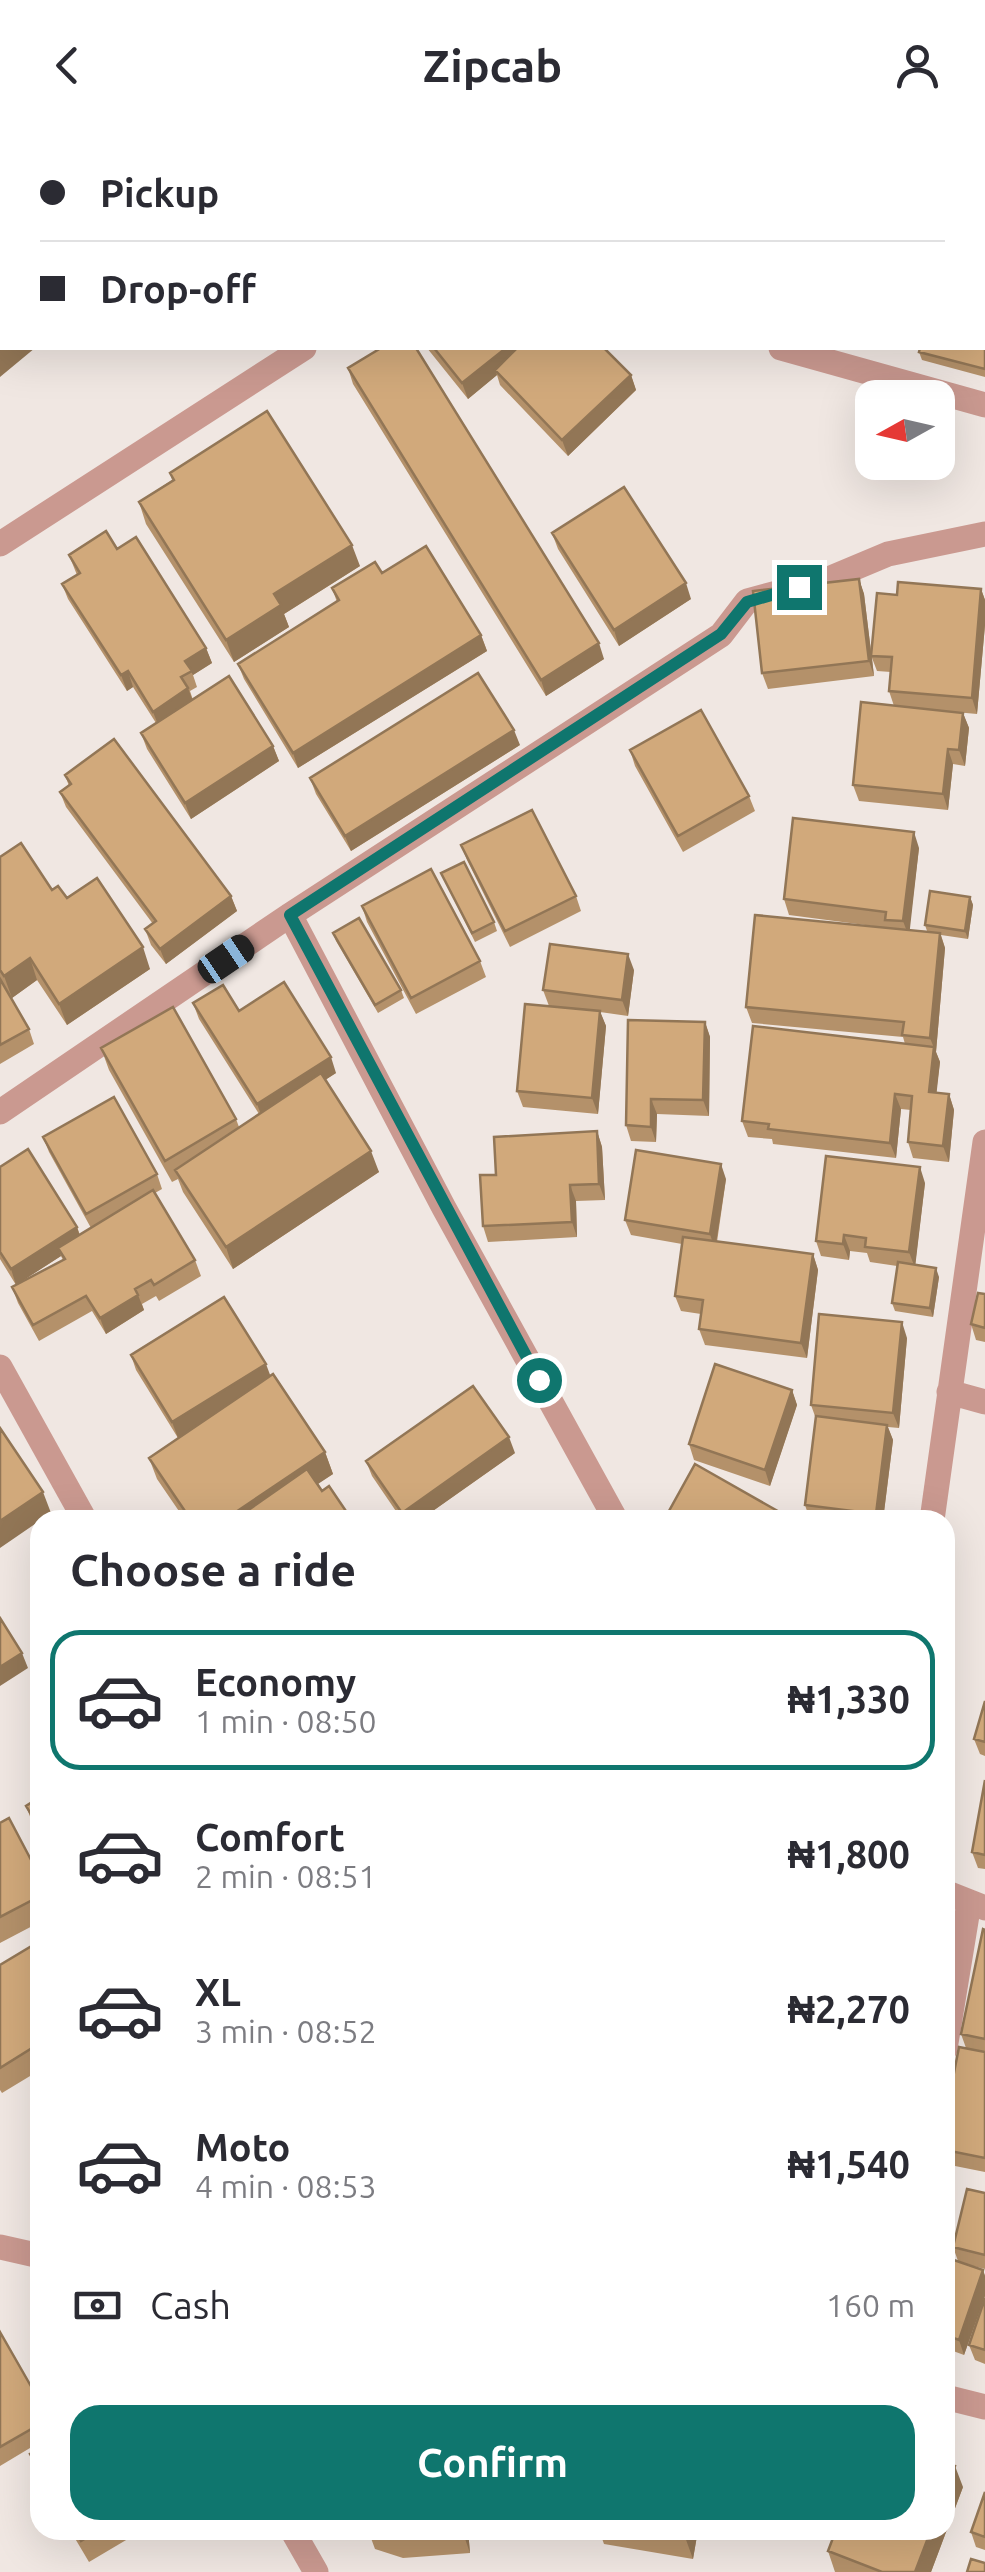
<!DOCTYPE html>
<meta charset="utf-8">
<style>
body{margin:0;font-family:Ubuntu,sans-serif;background:#f7f7f7;color:#2b2b33;height:100vh;display:flex;flex-direction:column;font-size:38px;white-space:nowrap}
*{box-sizing:border-box;margin:0}
p{font-size:32px;color:#7c7c81}
.icon{flex:none;width:55px;height:55px;fill:none;stroke:currentColor;stroke-width:2;stroke-linecap:round;stroke-linejoin:round}
.map{position:relative;flex:1;overflow:hidden}
.panel{position:absolute;left:30px;top:1380px;width:925px;height:1030px;display:flex;flex-direction:column;background:#fff;border-radius:30px;box-shadow:0 10px 40px #0002}
.panel>*{flex:none}
.hud{position:absolute;left:0px;top:0px;width:985px;height:220px;box-shadow:0 10px 40px #0002;display:grid;align-content:center;height:220px;padding:0 40px;background:#fff}
.needle{width:65px;rotate:262deg}
.tools{position:absolute;left:855px;top:250px;display:grid;gap:20px}
.tools a{display:grid;place-items:center;width:100px;height:100px;border-radius:20px;background:#fff;box-shadow:0 10px 40px #0002;font-size:50px}
.end{position:absolute;width:45px;height:45px;margin:-22px;border:12px solid #0f766e;background:#fff;box-shadow:0 0 0 5px #fff}
.from{border-radius:50%}
.car{position:absolute;width:30px;height:60px;margin:-30px -15px;border-radius:12px;box-shadow:0 0 8px 2px #0007;background:linear-gradient(#222 24%,#8ab4d8 0 40%,#222 0 76%,#8ab4d8 0 86%,#222 0)}
.hud b{display:flex;align-items:center;gap:35px;height:95px;font-size:38px}
.hud b+b{border-top:2px solid #e1e1e2}
.hud i{width:25px;height:25px;background:#2b2b33}
ul{padding:0;list-style:none}
li{display:flex;align-items:center;gap:30px;height:140px;margin:0 20px 15px;padding:0 20px;border:5px solid transparent;border-radius:30px}
li div{flex:1}
li b{display:block;font-size:38px}
li em{font-style:normal;font-weight:700}
li.active{border-color:#0f766e}
li>.icon{width:90px;height:90px;stroke-width:1.5}
h2{padding:0 40px;font-size:45px;line-height:120px}
.pay{display:flex;align-items:center;gap:25px;height:110px;padding:0 40px;font-size:38px}
.pay p{margin-inline-start:auto}
.button{display:flex;gap:20px;margin-top:auto;padding:20px 40px}
.button a{flex:1;height:115px;border-radius:30px;background:#0f766e;color:#fff;font-size:40px;font-weight:700;line-height:115px;text-align:center}
header{display:flex;justify-content:space-between;align-items:center;height:130px;padding:0 40px;background:#fff;font-size:45px;font-weight:700}
.map>svg:first-child{display:block}
</style>
<header><svg class="icon" aria-label="back" viewBox="0 0 24 24"><path d="M15 5l-7 7 7 7"/></svg>Zipcab<svg class="icon" aria-label="person" viewBox="0 0 24 24"><circle cx="12" cy="8" r="4"/><path d="M4 21q1-7 8-7t8 7"/></svg></header>
<div class="map">
<svg width="985" height="2442" viewBox="0 0 985 2442">
<rect width="100%" height="100%" fill="#f0e7e2"/>
<g fill="none" stroke-linecap="round" stroke-linejoin="round">
<path stroke="#ca9990" stroke-width="25" d="M 601,2 L 604,0
M 781,218 L 985,275
M 0,414 L 304,218
M 290,785 L 444,1078 L 616,1390
M 0,982 L 290,785 L 721,505 L 747,471 L 826,450 L 888,424 L 985,404
M 0,1237 L 85,1390
M 949,1262 L 985,1272
M 932,1390 L 985,1012
M 945,1762 L 985,1778
M 945,1919 L 969,1773
M 0,2117 L 40,2126
M 945,2267 L 985,2277
M 292,2400 L 316,2442"/>
</g>
<path fill="#b4916a" d="M 956,0 L 985,0 L 985,8 L 982,8 L 982,2 L 965,2 Z
M 985,204 L 985,247 L 922,230 L 919,222 Z
M 427,218 L 604,218 L 631,245 L 636,260 L 568,326 L 500,255 L 497,245 L 468,269 Z
M 348,238 L 604,529 L 546,566 L 353,254 Z
M 170,343 L 360,436 L 284,484 L 289,497 L 234,532 L 146,394 L 139,372 L 172,350 Z
M 552,403 L 691,469 L 619,516 L 558,419 Z
M 117,419 L 206,518 L 212,533 L 193,545 L 197,557 L 190,561 L 193,570 L 273,616 L 279,631 L 191,689 L 147,619 L 141,603 L 156,593 L 133,557 L 127,561 L 68,469 L 62,454 L 77,445 L 69,425 Z
M 382,443 L 481,505 L 487,521 L 298,638 L 244,549 L 238,534 L 337,472 L 332,458 Z
M 859,449 L 864,464 L 871,522 L 897,465 L 981,459 L 985,470 L 985,495 L 977,584 L 944,581 L 963,583 L 969,598 L 965,636 L 953,634 L 948,680 L 859,671 L 853,655 L 894,576 L 889,561 L 891,542 L 877,541 L 872,528 L 874,546 L 768,559 L 762,543 Z
M 520,615 L 351,721 L 316,664 L 310,648 Z
M 630,620 L 749,666 L 755,681 L 683,722 L 635,636 Z
M 65,645 L 231,766 L 237,781 L 166,834 L 151,815 L 145,799 L 153,794 L 66,677 L 60,662 L 69,656 Z
M 461,715 L 576,766 L 581,781 L 510,817 L 467,730 Z
M 919,718 L 909,800 L 927,801 L 925,795 L 970,767 L 973,775 L 968,809 L 941,805 L 945,818 L 936,922 L 940,932 L 936,963 L 949,964 L 954,980 L 949,1032 L 913,1028 L 908,1012 L 911,980 L 901,979 L 896,1028 L 773,1014 L 772,1009 L 748,1007 L 742,991 L 905,914 L 903,907 L 752,893 L 746,877 L 888,798 L 789,785 L 784,769 Z
M 0,727 L 67,768 L 150,839 L 67,895 L 37,850 L 12,868 L 5,858 L 29,899 L 34,914 L 0,934 Z
M 441,743 L 494,792 L 497,801 L 475,812 Z
M 362,776 L 480,831 L 486,847 L 416,884 L 367,792 Z
M 333,803 L 401,860 L 404,868 L 378,883 L 336,811 Z
M 634,840 L 628,886 L 600,882 L 606,896 L 598,984 L 523,977 L 517,961 L 549,876 L 543,860 Z
M 193,873 L 239,881 L 336,943 L 325,950 L 379,1042 L 233,1139 L 183,1062 L 178,1049 L 172,1052 L 109,940 L 101,918 L 236,989 L 239,997 L 259,984 L 199,889 Z
M 705,892 L 710,907 L 709,986 L 657,984 L 656,1012 L 631,1011 L 626,995 Z
M 597,1001 L 602,1017 L 605,1070 L 576,1071 L 577,1107 L 488,1112 L 483,1096 L 496,1045 Z
M 43,1007 L 157,1044 L 162,1059 L 155,1063 L 195,1130 L 201,1146 L 159,1171 L 156,1166 L 142,1174 L 144,1180 L 106,1204 L 92,1181 L 39,1211 L 18,1173 L 12,1157 L 63,1130 L 61,1126 L 16,1155 L 0,1129 L 0,1037 L 77,1097 L 80,1105 L 91,1098 L 49,1022 Z
M 726,1049 L 717,1112 L 813,1124 L 818,1140 L 807,1228 L 705,1215 L 699,1199 L 701,1184 L 681,1181 L 675,1166 L 682,1114 L 631,1105 L 625,1090 Z
M 925,1053 L 915,1135 L 939,1147 L 933,1187 L 895,1181 L 892,1173 L 897,1136 L 870,1132 L 867,1123 L 850,1121 L 849,1130 L 821,1126 L 816,1111 Z
M 985,1164 L 985,1212 L 976,1210 L 971,1194 Z
M 907,1208 L 899,1298 L 888,1297 L 893,1310 L 883,1390 L 810,1390 L 805,1375 L 816,1289 L 811,1275 Z
M 131,1225 L 270,1246 L 325,1322 L 333,1344 L 317,1354 L 322,1361 L 352,1390 L 185,1390 L 157,1349 L 149,1328 L 178,1308 L 136,1240 Z
M 792,1260 L 797,1275 L 770,1356 L 694,1330 L 689,1314 Z
M 515,1323 L 420,1390 L 402,1390 L 372,1346 L 366,1331 Z
M 985,1571 L 985,1626 L 980,1624 L 974,1609 Z
M 985,1650 L 985,1739 L 978,1738 L 972,1722 Z
M 40,1667 L 40,1707 L 34,1697 L 26,1676 Z
M 0,1693 L 40,1747 L 40,1792 L 0,1813 Z
M 985,1800 L 985,2042 L 945,2034 L 945,1989 L 966,1918 L 961,1904 Z
M 40,1811 L 40,1940 L 2,1963 L 0,1960 L 0,1835 Z
M 985,2063 L 985,2139 L 969,2135 L 983,2140 L 985,2146 L 985,2166 L 964,2225 L 945,2218 L 945,2137 L 958,2131 L 953,2117 Z
M 985,2168 L 985,2234 L 975,2230 L 969,2215 Z
M 0,2202 L 40,2272 L 40,2312 L 0,2336 Z
M 40,2318 L 40,2349 L 30,2324 Z
M 963,2357 L 931,2442 L 835,2442 L 828,2421 Z
M 985,2362 L 985,2420 L 976,2417 L 971,2402 Z
M 70,2400 L 143,2400 L 89,2432 Z
M 368,2400 L 468,2400 L 470,2423 L 403,2428 L 375,2419 Z
M 495,2400 L 575,2400 L 576,2405 L 499,2410 Z
M 599,2400 L 698,2400 L 693,2429 L 604,2414 Z"/>
<path fill="#927656" d="M 443,0 L 468,0 L 465,2 L 439,2 Z
M 2,218 L 35,218 L 0,247 L 0,219 Z
M 506,218 L 530,218 L 495,240 L 497,245 L 468,269 L 462,253 Z
M 631,245 L 636,260 L 568,326 L 562,310 Z
M 352,415 L 360,436 L 284,484 L 289,497 L 234,532 L 226,510 L 274,464 Z
M 859,449 L 864,464 L 874,546 L 869,531 Z
M 686,453 L 691,469 L 619,516 L 614,500 Z
M 981,459 L 985,470 L 985,495 L 977,584 L 972,568 Z
M 481,505 L 487,521 L 298,638 L 293,623 Z
M 599,513 L 604,529 L 546,566 L 541,550 Z
M 206,518 L 212,533 L 193,545 L 185,531 Z
M 128,541 L 133,557 L 127,561 L 121,545 Z
M 188,558 L 194,574 L 159,597 L 153,582 Z
M 963,583 L 969,598 L 965,636 L 959,620 Z
M 514,600 L 520,615 L 351,721 L 345,706 Z
M 273,616 L 279,631 L 191,689 L 185,673 Z
M 948,619 L 953,634 L 948,680 L 943,664 Z
M 914,702 L 919,718 L 909,807 L 903,791 Z
M 231,766 L 237,781 L 166,834 L 160,819 Z
M 970,767 L 973,775 L 968,809 L 965,801 Z
M 940,803 L 945,818 L 936,922 L 940,932 L 935,977 L 929,962 L 934,918 L 930,908 Z
M 143,817 L 150,839 L 67,895 L 59,874 Z
M 628,824 L 634,840 L 628,886 L 622,870 Z
M 30,828 L 37,850 L 12,868 L 4,846 Z
M 600,881 L 606,896 L 598,984 L 592,968 Z
M 705,892 L 710,907 L 709,986 L 703,970 Z
M 331,927 L 336,943 L 263,990 L 257,974 Z
M 895,964 L 901,979 L 896,1028 L 890,1013 Z
M 949,964 L 954,980 L 949,1032 L 943,1016 Z
M 651,969 L 657,984 L 656,1012 L 651,997 Z
M 597,1001 L 602,1017 L 605,1070 L 599,1054 Z
M 371,1021 L 379,1042 L 233,1139 L 226,1117 Z
M 721,1034 L 726,1049 L 715,1120 L 710,1104 Z
M 920,1037 L 925,1053 L 915,1138 L 909,1122 Z
M 570,1055 L 576,1071 L 577,1107 L 572,1092 Z
M 77,1097 L 82,1113 L 58,1118 L 61,1126 L 16,1155 L 11,1139 Z
M 844,1105 L 850,1121 L 849,1130 L 843,1114 Z
M 813,1124 L 818,1140 L 807,1228 L 801,1213 Z
M 936,1138 L 939,1147 L 933,1187 L 930,1178 Z
M 138,1165 L 144,1180 L 106,1204 L 100,1188 Z
M 902,1192 L 907,1208 L 899,1298 L 893,1283 Z
M 266,1234 L 272,1250 L 178,1308 L 172,1292 Z
M 792,1260 L 797,1275 L 770,1356 L 765,1340 Z
M 887,1295 L 893,1310 L 883,1390 L 879,1390 L 876,1384 Z
M 509,1307 L 515,1323 L 420,1390 L 405,1390 L 402,1383 Z
M 325,1322 L 333,1344 L 264,1390 L 224,1390 Z
M 43,1362 L 51,1383 L 0,1418 L 0,1391 Z
M 22,1523 L 28,1538 L 0,1556 L 0,1537 Z
M 983,2140 L 985,2146 L 985,2166 L 964,2225 L 959,2210 Z
M 955,2336 L 963,2357 L 931,2442 L 915,2442 L 931,2400 L 945,2400 L 945,2363 Z
M 462,2400 L 468,2400 L 470,2423 Z
M 686,2400 L 698,2400 L 693,2429 L 685,2407 Z"/>
<path fill="#d1a97b" stroke="#927656" stroke-width="2.5" d="M 108,0 L 198,0 L 200,2 L 110,2 Z
M 210,0 L 277,0 L 279,2 L 212,2 Z
M 288,0 L 350,0 L 352,2 L 290,2 Z
M 362,0 L 424,0 L 426,2 L 364,2 Z
M 706,0 L 813,0 L 812,2 L 705,2 Z
M 854,0 L 928,0 L 928,2 L 854,2 Z
M 0,158 L 2,161 L 2,217 L 0,219 Z
M 982,203 L 985,204 L 985,239 L 919,222 L 920,218 L 982,218 Z
M 381,218 L 416,218 L 599,513 L 541,550 L 348,238 Z
M 434,218 L 506,218 L 462,253 Z
M 517,218 L 604,218 L 631,245 L 562,310 L 495,240 Z
M 267,281 L 352,415 L 274,464 L 281,475 L 226,510 L 139,372 L 174,350 L 170,343 Z
M 624,357 L 686,453 L 614,500 L 552,403 Z
M 106,401 L 117,419 L 136,407 L 206,518 L 185,531 L 192,541 L 181,547 L 188,558 L 153,582 L 128,541 L 121,545 L 62,454 L 80,443 L 69,425 Z
M 426,416 L 481,505 L 293,623 L 238,534 L 339,470 L 332,458 L 375,432 L 382,443 Z
M 859,449 L 869,531 L 762,543 L 753,461 Z
M 898,452 L 981,459 L 972,568 L 889,561 L 892,527 L 871,526 L 877,463 L 897,465 Z
M 478,543 L 514,600 L 345,706 L 310,648 Z
M 229,546 L 273,616 L 185,673 L 141,603 Z
M 861,572 L 963,583 L 959,620 L 948,619 L 943,664 L 853,655 Z
M 701,580 L 749,666 L 678,706 L 630,620 Z
M 114,609 L 231,766 L 160,819 L 145,799 L 156,791 L 60,662 L 71,654 L 65,645 Z
M 532,680 L 576,766 L 505,801 L 461,715 Z
M 793,688 L 914,702 L 903,791 L 885,790 L 886,782 L 784,769 Z
M 21,713 L 52,760 L 58,756 L 67,768 L 97,748 L 143,817 L 59,874 L 30,828 L 4,846 L 0,840 L 0,727 Z
M 464,732 L 494,792 L 472,803 L 441,743 Z
M 431,739 L 480,831 L 411,868 L 362,776 Z
M 930,761 L 970,767 L 965,801 L 925,795 Z
M 755,785 L 940,803 L 930,908 L 902,905 L 904,892 L 746,877 Z
M 359,788 L 401,860 L 375,875 L 333,803 Z
M 550,814 L 628,824 L 622,870 L 543,860 Z
M 0,849 L 29,899 L 0,915 Z
M 284,852 L 331,927 L 257,974 L 193,873 L 223,855 L 239,881 Z
M 525,874 L 600,881 L 592,968 L 517,961 Z
M 173,877 L 236,989 L 165,1031 L 101,918 Z
M 628,890 L 705,892 L 703,970 L 651,969 L 651,997 L 626,995 Z
M 753,896 L 934,917 L 929,962 L 949,964 L 943,1016 L 908,1012 L 912,966 L 895,964 L 890,1013 L 768,999 L 769,994 L 742,991 Z
M 321,943 L 371,1021 L 226,1117 L 175,1040 Z
M 114,967 L 157,1044 L 86,1084 L 43,1007 Z
M 597,1001 L 599,1054 L 570,1055 L 572,1092 L 483,1096 L 480,1045 L 496,1045 L 494,1007 Z
M 28,1019 L 77,1097 L 11,1139 L 0,1122 L 0,1037 Z
M 636,1020 L 721,1034 L 710,1104 L 625,1090 Z
M 826,1026 L 920,1037 L 909,1122 L 865,1117 L 866,1108 L 844,1105 L 843,1114 L 816,1111 Z
M 153,1060 L 195,1130 L 154,1155 L 151,1150 L 135,1159 L 138,1165 L 100,1188 L 86,1166 L 33,1195 L 12,1157 L 65,1129 L 58,1118 Z
M 683,1107 L 813,1124 L 801,1213 L 699,1199 L 703,1170 L 675,1166 Z
M 898,1132 L 936,1138 L 930,1178 L 892,1173 Z
M 978,1163 L 985,1164 L 985,1198 L 971,1194 Z
M 224,1167 L 266,1234 L 172,1292 L 131,1225 Z
M 819,1184 L 902,1192 L 893,1283 L 811,1275 Z
M 715,1234 L 792,1260 L 765,1340 L 689,1314 Z
M 273,1244 L 325,1322 L 224,1390 L 191,1390 L 149,1328 Z
M 473,1256 L 509,1307 L 402,1383 L 366,1331 Z
M 816,1286 L 887,1295 L 876,1384 L 805,1375 Z
M 0,1298 L 43,1362 L 0,1391 Z
M 695,1334 L 790,1388 L 789,1390 L 664,1390 Z
M 307,1339 L 322,1361 L 329,1356 L 352,1390 L 234,1390 Z
M 0,1488 L 22,1523 L 0,1537 Z
M 985,1571 L 985,1612 L 974,1609 Z
M 985,1650 L 985,1725 L 972,1722 Z
M 40,1667 L 40,1699 L 26,1676 Z
M 9,1688 L 40,1747 L 40,1766 L 0,1787 L 0,1693 Z
M 983,1799 L 985,1800 L 985,1909 L 961,1904 Z
M 40,1811 L 40,1913 L 0,1938 L 0,1835 Z
M 959,1917 L 985,1922 L 985,2028 L 945,2020 L 945,1989 Z
M 967,2059 L 985,2063 L 985,2125 L 953,2117 Z
M 948,2128 L 983,2140 L 959,2210 L 945,2205 L 945,2137 Z
M 985,2168 L 985,2220 L 969,2215 Z
M 0,2202 L 40,2272 L 40,2294 L 0,2317 Z
M 40,2318 L 40,2341 L 30,2324 Z
M 945,2332 L 955,2336 L 945,2363 Z
M 985,2362 L 985,2407 L 971,2402 Z
M 75,2400 L 99,2400 L 81,2411 Z
M 374,2400 L 462,2400 L 462,2401 L 395,2407 Z
M 640,2400 L 686,2400 L 685,2407 Z
M 836,2400 L 931,2400 L 915,2442 L 882,2442 L 828,2421 Z
M 971,2429 L 985,2433 L 985,2442 L 967,2442 Z"/>
<g fill="none" stroke-linecap="round" stroke-linejoin="round">
<path stroke="#0f766e" stroke-width="12" d="M 539,1250 L 290,785 L 721,504 L 747,472 L 799,457"/>
</g>
</svg>
<div class="tools">
<a><svg class="needle" viewBox="-14 -14 28 28"><path d="M0-13l5 13h-10z" fill="#e53935"/><path d="M0 13l5-13h-10z" fill="#7c7c81"/></svg></a>
</div>
<i class="end from" style="left:539px;top:1250px"></i>
<i class="end" style="left:799px;top:457px"></i>
<i class="car" style="left:226px;top:829px;rotate:56deg"></i>
<div class="hud">
<b><i class="from"></i>Pickup</b>
<b><i></i>Drop-off</b>
</div>
<section class="panel">
<h2>Choose a ride</h2>
<ul>
<li class="active"><svg class="icon" aria-label="car" viewBox="0 0 24 24"><path d="M5 17H2v-5l4-1 3-4h7l3 4 3 1v5h-3M9 17h6M6 11h13"/><circle cx="7" cy="17" r="2"/><circle cx="17" cy="17" r="2"/></svg><div><b>Economy</b><p>1 min · 08:50</p></div><em>₦1,330</em></li>
<li><svg class="icon" aria-label="car" viewBox="0 0 24 24"><path d="M5 17H2v-5l4-1 3-4h7l3 4 3 1v5h-3M9 17h6M6 11h13"/><circle cx="7" cy="17" r="2"/><circle cx="17" cy="17" r="2"/></svg><div><b>Comfort</b><p>2 min · 08:51</p></div><em>₦1,800</em></li>
<li><svg class="icon" aria-label="car" viewBox="0 0 24 24"><path d="M5 17H2v-5l4-1 3-4h7l3 4 3 1v5h-3M9 17h6M6 11h13"/><circle cx="7" cy="17" r="2"/><circle cx="17" cy="17" r="2"/></svg><div><b>XL</b><p>3 min · 08:52</p></div><em>₦2,270</em></li>
<li><svg class="icon" aria-label="car" viewBox="0 0 24 24"><path d="M5 17H2v-5l4-1 3-4h7l3 4 3 1v5h-3M9 17h6M6 11h13"/><circle cx="7" cy="17" r="2"/><circle cx="17" cy="17" r="2"/></svg><div><b>Moto</b><p>4 min · 08:53</p></div><em>₦1,540</em></li>
</ul>
<div class="pay"><svg class="icon" aria-label="cash" viewBox="0 0 24 24"><path d="M3 7h18v10H3z"/><circle cx="12" cy="12" r="2"/></svg>Cash<p>160 m</p></div>
<div class="button"><a>Confirm</a></div>
</section>
</div>
